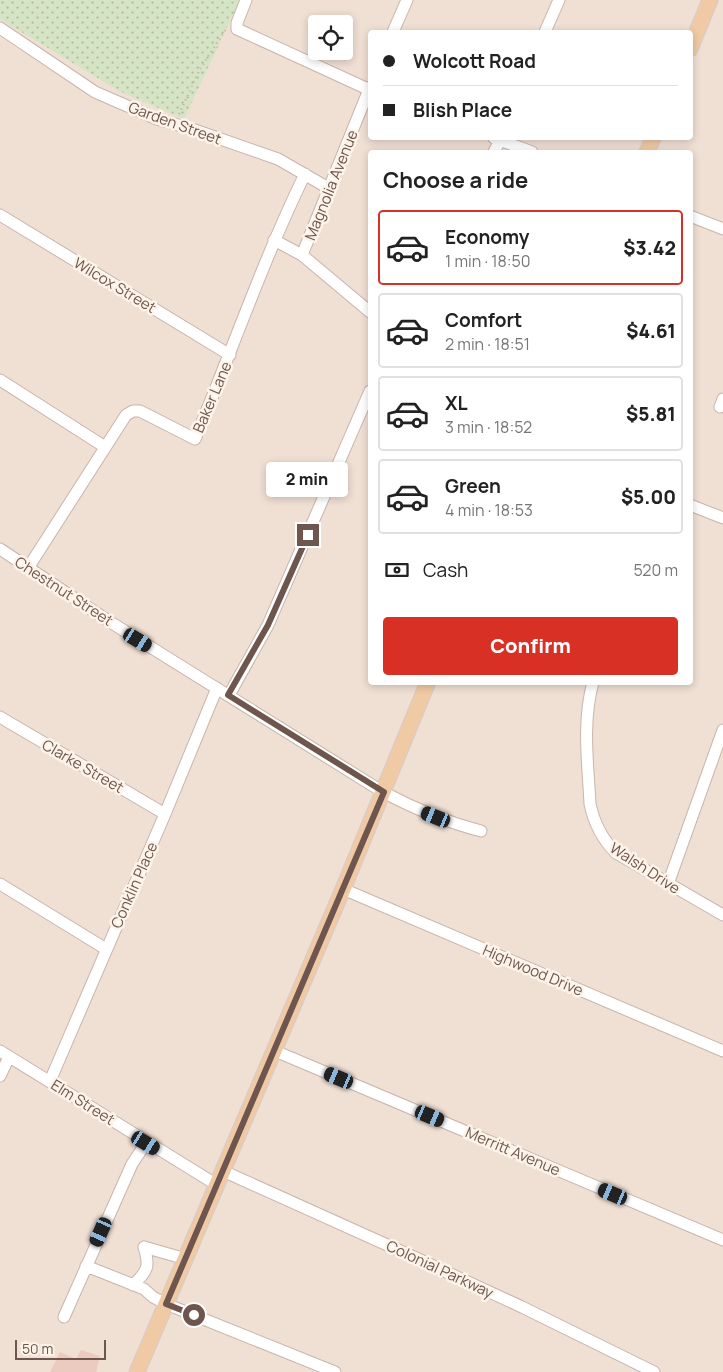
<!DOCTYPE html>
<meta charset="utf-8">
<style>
body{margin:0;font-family:Manrope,sans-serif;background:#f2f2f2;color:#222;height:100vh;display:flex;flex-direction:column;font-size:19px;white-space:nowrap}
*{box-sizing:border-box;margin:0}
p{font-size:16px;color:#767676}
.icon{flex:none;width:28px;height:28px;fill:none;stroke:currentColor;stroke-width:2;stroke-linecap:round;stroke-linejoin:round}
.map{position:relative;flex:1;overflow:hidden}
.drawer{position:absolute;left:368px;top:150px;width:325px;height:535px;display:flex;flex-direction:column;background:#fff;border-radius:5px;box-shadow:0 2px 8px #0003}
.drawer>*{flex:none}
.hud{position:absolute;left:368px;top:30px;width:325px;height:110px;border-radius:5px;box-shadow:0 2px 8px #0003;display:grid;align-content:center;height:110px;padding:0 15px;background:#fff}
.fabs{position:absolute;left:308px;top:15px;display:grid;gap:10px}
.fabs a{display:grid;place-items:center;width:45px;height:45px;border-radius:5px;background:#fff;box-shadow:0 2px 8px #0003;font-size:25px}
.scale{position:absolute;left:15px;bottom:12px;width:91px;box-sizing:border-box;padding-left:5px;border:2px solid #6e554d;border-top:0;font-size:14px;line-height:18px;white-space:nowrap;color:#6e554d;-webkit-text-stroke:4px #fcf3e9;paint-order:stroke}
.end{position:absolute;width:22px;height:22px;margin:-11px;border:6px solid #6e554d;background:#fff;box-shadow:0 0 0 2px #fff}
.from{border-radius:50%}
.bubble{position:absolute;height:35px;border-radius:5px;background:#fff;box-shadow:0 2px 8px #0003;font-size:16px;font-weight:800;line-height:35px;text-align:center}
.car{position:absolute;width:15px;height:30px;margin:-15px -8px;border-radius:6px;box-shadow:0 0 4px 1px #0007;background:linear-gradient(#222 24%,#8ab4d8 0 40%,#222 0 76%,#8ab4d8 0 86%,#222 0)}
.hud b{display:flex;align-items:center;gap:18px;height:48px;font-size:19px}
.hud b+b{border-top:1px solid #e0e0e0}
.hud i{width:12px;height:12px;background:#222}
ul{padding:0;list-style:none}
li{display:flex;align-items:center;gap:15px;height:75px;margin:0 10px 8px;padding:0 5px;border:2px solid #e0e0e0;border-radius:5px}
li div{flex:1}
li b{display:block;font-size:19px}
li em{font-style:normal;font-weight:800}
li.current{border-color:#d93025}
li>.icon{width:45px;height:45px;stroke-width:1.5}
h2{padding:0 15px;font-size:22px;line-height:60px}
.pay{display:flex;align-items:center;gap:12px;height:55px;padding:0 15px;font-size:19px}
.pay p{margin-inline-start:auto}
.button{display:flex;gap:10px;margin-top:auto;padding:10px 15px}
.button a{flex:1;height:58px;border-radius:5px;background:#d93025;color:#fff;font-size:20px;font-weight:800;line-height:58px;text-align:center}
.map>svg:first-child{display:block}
</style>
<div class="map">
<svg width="723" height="1372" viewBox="0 0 723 1372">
<defs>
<pattern id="park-dots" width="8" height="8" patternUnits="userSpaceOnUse" patternTransform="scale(1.25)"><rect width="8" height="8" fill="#d5e4c4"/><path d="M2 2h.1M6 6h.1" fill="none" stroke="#b1bca1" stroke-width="1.8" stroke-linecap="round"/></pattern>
</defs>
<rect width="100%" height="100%" fill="#f9eee4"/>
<path fill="#f0dfd3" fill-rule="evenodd" d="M 0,0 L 723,0 L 723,1372 L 0,1372 ZM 316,24 L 344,24 L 344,51 L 316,51 ZM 370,32 L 690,32 L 690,138 L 370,138 ZM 370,152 L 690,152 L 690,682 L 370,682 Z"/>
<path fill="url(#park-dots)" d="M 0,0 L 240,0 L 184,119 L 119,91 L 0,19 Z"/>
<path fill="#ebcbbf" d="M 81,1350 L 100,1356 L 96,1372 L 50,1372 L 60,1352 L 76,1359 Z"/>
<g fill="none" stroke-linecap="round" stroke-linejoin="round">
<g stroke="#c8b5ac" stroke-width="13">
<path id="minor" d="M 246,0 L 237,23 L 237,29 L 370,90
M 0,28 L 95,92 L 157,119 L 189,128 L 278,159 L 330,189
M 393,32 L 407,0
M 545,32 L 559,0
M 494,138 L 532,152
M 494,152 L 501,138
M 0,215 L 230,355
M 690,216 L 723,229
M 274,240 L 302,255 L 370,312
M 302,255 L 370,87
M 0,380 L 105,447
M 720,407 L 723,399
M 690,505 L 723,518
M 0,549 L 107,620 L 383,792 C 415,809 446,822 481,831
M 28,568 L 126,415 L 133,411 L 140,411 L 195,439 C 232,351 263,260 305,174
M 593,682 C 582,722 588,764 590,804 C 594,823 602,839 616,853 L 723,915
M 229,695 L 268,625 L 370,391
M 0,717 L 165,814
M 0,884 L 106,949
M 668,884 L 723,730
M 343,889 L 723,1051
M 0,1051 L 217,1185
M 275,1051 L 723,1240
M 0,1076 L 9,1057
M 50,1081 L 165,814 L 217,688
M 223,1171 L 416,1258 L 522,1307 L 654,1372
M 144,1247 L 186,1259
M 86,1266 L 144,1289 L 153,1297 L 166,1304 L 335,1372
M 133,1285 C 148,1271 150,1266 144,1247
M 64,1317 L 132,1164 L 146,1143"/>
</g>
<g stroke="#d4ccca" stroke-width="17">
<path id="major" d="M 690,49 L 710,0
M 647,152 L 653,138
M 137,1372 L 343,889 L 428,682"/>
</g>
<path stroke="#cfaea2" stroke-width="2.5" stroke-dasharray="1 4" stroke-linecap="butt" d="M 179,114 L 200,69 L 226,29"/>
<use href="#minor" stroke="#fff" stroke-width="11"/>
<use href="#major" stroke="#f0caa4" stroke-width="15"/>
</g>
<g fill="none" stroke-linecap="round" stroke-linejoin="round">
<path stroke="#6e554d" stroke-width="6" d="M 194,1315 L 166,1304 L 384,792 L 228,695 L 268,625 L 308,535"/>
</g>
<g text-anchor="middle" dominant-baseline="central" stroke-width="5" stroke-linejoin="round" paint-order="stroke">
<g font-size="15" fill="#6e554d" stroke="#fcf3e9">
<text transform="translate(175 123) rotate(20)">Garden Street</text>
<text transform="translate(331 185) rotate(-68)">Magnolia Avenue</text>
<text transform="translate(115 285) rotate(31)">Wilcox Street</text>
<text transform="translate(212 397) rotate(-67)">Baker Lane</text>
<text transform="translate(64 591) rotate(33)">Chestnut Street</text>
<text transform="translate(83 766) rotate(30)">Clarke Street</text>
<text transform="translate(645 868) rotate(33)">Walsh Drive</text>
<text transform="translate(134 885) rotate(-66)">Conklin Place</text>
<text transform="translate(533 970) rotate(23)">Highwood Drive</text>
<text transform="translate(83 1102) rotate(32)">Elm Street</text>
<text transform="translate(513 1151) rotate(23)">Merritt Avenue</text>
<text transform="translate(440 1269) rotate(25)">Colonial Parkway</text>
</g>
</g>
</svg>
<div class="fabs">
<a><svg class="icon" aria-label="locate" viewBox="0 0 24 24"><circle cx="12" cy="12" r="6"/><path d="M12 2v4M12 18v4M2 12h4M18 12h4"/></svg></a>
</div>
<div class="scale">50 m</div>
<i class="end from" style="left:194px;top:1315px"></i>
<i class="end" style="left:308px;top:535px"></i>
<div class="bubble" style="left:266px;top:462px;width:82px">2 min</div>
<i class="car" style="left:138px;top:640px;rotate:121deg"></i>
<i class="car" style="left:436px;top:817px;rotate:292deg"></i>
<i class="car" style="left:339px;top:1078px;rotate:293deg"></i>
<i class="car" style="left:430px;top:1116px;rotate:113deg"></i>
<i class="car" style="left:146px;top:1143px;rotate:121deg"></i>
<i class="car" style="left:613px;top:1194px;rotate:293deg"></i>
<i class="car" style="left:101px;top:1232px;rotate:204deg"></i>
<div class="hud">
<b><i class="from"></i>Wolcott Road</b>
<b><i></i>Blish Place</b>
</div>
<section class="drawer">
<h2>Choose a ride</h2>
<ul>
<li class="current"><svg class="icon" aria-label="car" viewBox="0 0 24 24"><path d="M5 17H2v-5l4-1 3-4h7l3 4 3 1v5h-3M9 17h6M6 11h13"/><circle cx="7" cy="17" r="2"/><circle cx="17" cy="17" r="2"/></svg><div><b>Economy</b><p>1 min · 18:50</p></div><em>$3.42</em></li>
<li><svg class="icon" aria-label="car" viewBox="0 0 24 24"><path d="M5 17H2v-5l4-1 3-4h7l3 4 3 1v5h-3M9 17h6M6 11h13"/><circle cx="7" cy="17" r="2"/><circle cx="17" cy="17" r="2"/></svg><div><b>Comfort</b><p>2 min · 18:51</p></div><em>$4.61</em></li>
<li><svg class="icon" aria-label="car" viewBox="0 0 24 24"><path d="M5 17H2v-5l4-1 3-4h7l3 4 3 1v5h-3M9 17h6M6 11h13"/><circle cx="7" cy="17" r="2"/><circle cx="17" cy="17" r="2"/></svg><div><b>XL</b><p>3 min · 18:52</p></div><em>$5.81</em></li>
<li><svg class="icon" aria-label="car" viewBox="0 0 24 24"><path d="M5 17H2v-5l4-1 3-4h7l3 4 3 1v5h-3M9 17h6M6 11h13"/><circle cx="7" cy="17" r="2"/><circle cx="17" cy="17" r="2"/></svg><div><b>Green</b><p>4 min · 18:53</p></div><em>$5.00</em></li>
</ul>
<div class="pay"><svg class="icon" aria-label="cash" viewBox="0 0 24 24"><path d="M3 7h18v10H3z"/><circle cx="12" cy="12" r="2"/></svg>Cash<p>520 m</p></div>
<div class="button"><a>Confirm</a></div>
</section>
</div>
